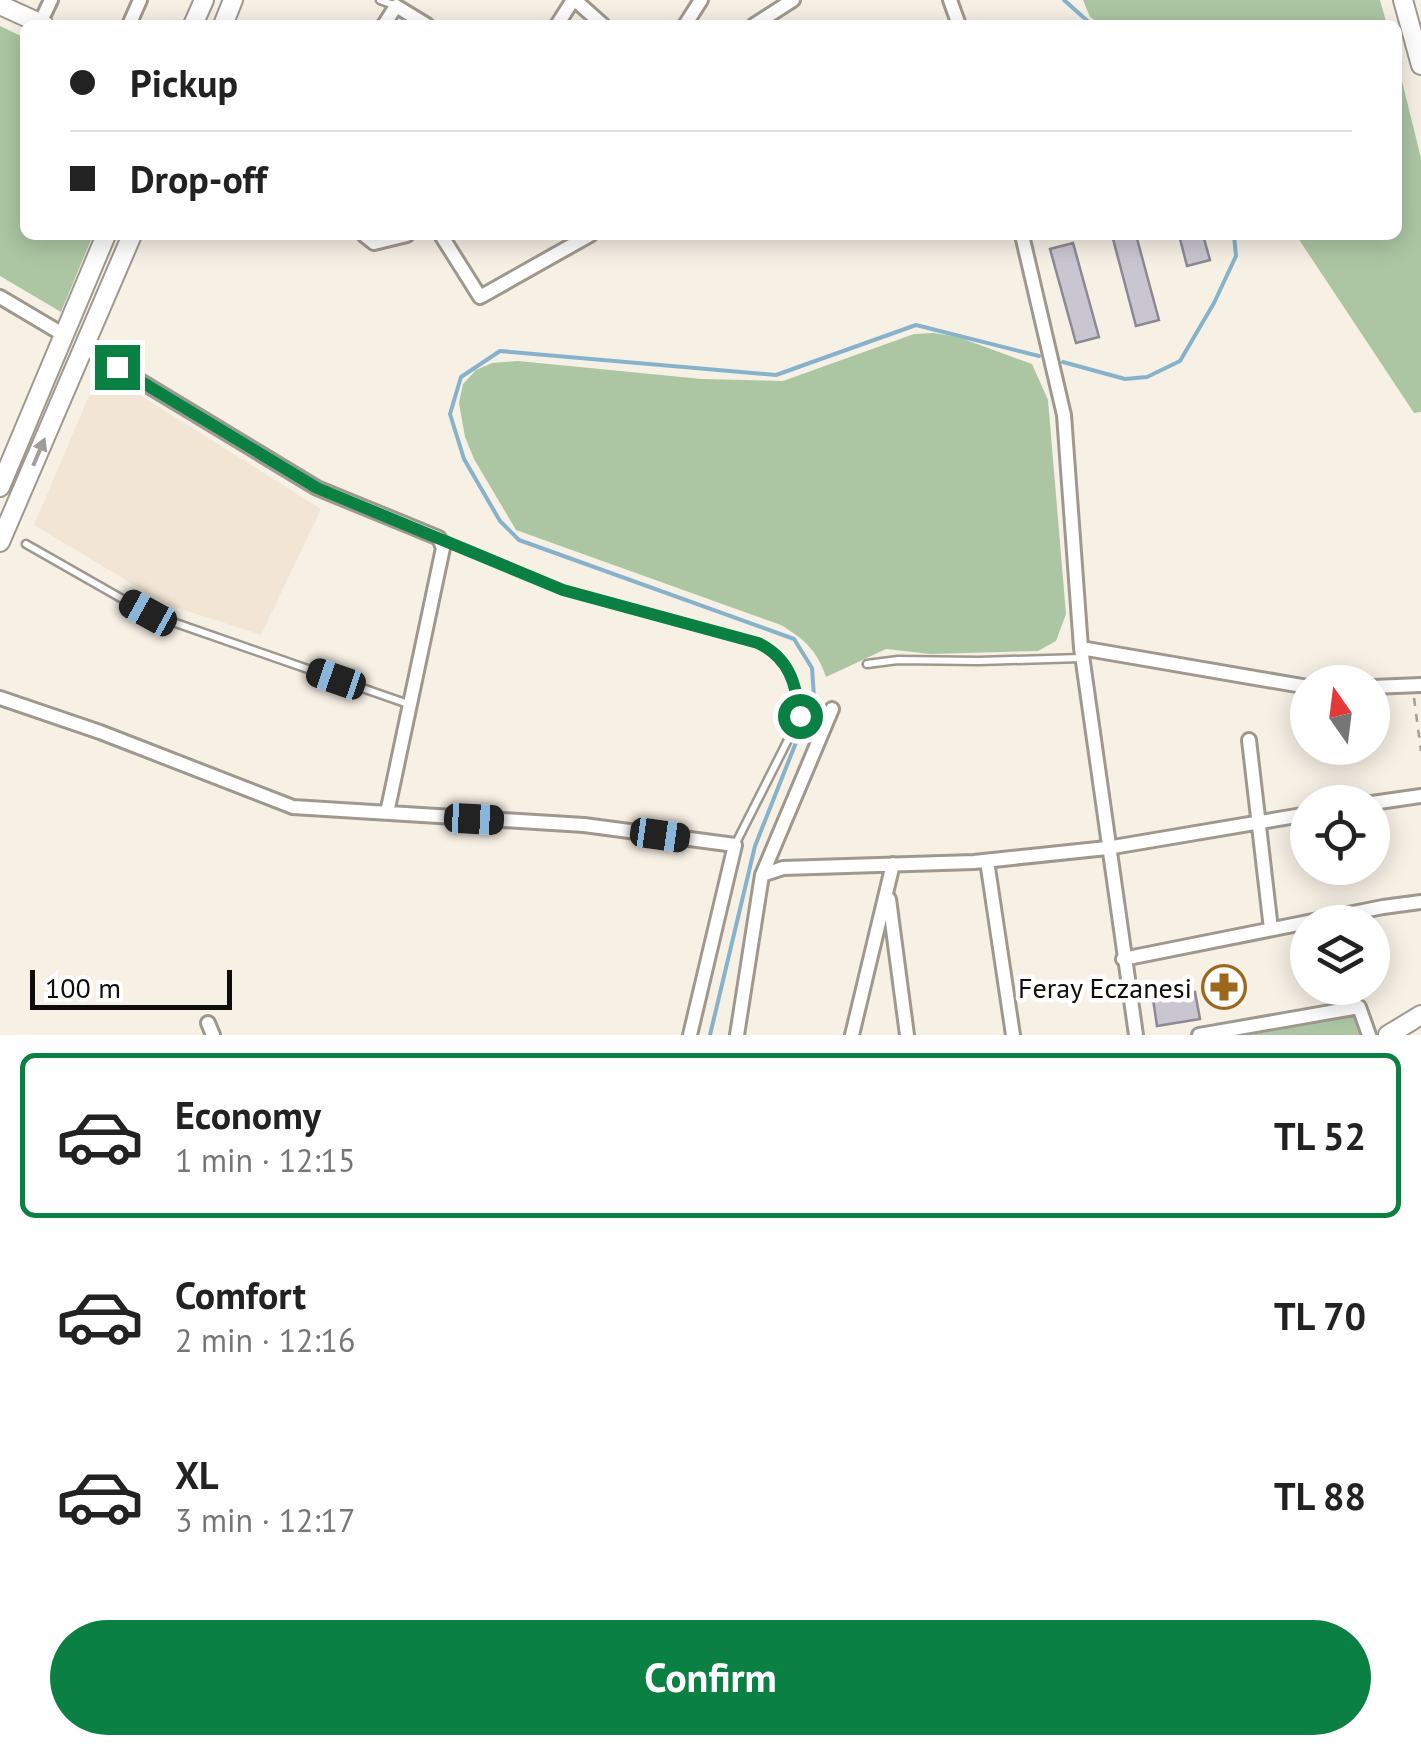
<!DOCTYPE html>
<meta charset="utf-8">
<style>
body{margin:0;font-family:"PT Sans",sans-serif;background:#f6f6f6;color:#222;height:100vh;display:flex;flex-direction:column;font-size:38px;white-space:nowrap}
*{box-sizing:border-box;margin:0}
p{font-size:32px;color:#767676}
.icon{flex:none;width:55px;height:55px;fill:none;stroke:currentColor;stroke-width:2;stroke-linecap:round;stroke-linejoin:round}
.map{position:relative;height:1035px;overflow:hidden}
.panel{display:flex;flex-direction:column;background:#fff;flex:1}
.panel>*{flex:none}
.banner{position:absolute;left:20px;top:20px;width:1382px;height:220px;border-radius:15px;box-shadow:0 5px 25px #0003;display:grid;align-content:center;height:220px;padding:0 50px;background:#fff}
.needle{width:65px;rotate:346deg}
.buttons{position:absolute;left:1290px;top:665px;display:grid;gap:20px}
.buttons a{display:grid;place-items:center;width:100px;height:100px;border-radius:50%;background:#fff;box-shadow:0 5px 25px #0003;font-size:50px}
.scale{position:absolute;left:30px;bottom:25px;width:202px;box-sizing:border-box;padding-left:10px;border:5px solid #0f0d09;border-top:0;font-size:28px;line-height:35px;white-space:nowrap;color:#0f0d09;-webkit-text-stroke:8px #fefefe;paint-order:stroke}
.end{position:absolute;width:45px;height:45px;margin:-22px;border:12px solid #0b8043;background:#fff;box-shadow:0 0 0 5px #fff}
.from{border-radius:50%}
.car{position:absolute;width:30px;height:60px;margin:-30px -15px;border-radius:12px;box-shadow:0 0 8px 2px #0007;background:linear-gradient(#222 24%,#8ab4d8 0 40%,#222 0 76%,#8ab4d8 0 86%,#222 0)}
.banner b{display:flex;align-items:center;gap:35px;height:95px;font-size:38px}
.banner b+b{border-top:2px solid #e0e0e0}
.banner i{width:25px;height:25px;background:#222}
ul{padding:18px 0 0;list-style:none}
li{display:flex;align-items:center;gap:30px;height:165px;margin:0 20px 15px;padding:0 30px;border:5px solid transparent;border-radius:15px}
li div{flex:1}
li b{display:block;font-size:38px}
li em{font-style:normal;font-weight:600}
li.active{border-color:#0b8043}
li>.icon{width:90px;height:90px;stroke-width:1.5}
.action{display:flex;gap:20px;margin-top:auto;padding:20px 50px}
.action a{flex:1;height:115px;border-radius:60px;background:#0b8043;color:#fff;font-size:40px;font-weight:600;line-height:115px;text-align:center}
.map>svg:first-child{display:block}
</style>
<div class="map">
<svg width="1421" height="1035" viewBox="0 0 1421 1035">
<rect width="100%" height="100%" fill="#f7f0e5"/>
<path fill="#f2e5d4" d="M 100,370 L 321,509 L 261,635 L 166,604 L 34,525 Z"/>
<path fill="#acc6a3" d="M 1083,0 L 1380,0 L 1387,25 L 1102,25 L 1090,17 Z
M 0,26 L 25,38 L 25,235 L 93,235 L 61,312 L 0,276 Z
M 1398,65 L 1421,158 L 1421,412 L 1414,413 L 1296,235 L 1398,235 Z
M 934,333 L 958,337 L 1032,364 L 1048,400 L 1066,614 L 1056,641 L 1038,651 L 931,654 L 886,649 L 826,677 C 817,650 804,639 781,625 L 516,530 L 474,459 L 465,437 L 459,403 L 463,384 L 476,370 L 492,363 L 518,361 L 702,379 L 783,381 L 914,334 Z
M 1357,1015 L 1361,1035 L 1251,1035 Z"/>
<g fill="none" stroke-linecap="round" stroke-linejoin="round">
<path stroke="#86b3cb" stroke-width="4" d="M 1064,0 L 1092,25
M 1063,362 L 1125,379 L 1147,377 L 1180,361 L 1214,303 L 1236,256 L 1234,235
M 710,1035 L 755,846 L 814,697 L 812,668 L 794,639 L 519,540 L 500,521 L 464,459 L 450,414 L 461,377 L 500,351 L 776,375 L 916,325 L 1039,356"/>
</g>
<path fill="#c9c6d1" stroke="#8c8994" stroke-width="2.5" d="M 1112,235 L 1136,235 L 1159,320 L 1136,326 Z
M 1179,235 L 1203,235 L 1210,260 L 1187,266 Z
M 1073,243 L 1099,337 L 1076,343 L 1050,249 Z
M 1195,992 L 1200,1019 L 1157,1026 L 1153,999 Z"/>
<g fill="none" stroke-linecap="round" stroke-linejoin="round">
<g stroke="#9f988e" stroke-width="11">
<path id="lane" d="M 380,0 L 396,6
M 440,538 L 563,590 L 758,643 C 789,658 796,683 800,716 L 735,845
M 26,544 L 147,613 L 411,705
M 867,664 L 898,660 L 979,661 L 1081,658"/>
</g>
<g stroke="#9f988e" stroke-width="18">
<path id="street" d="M 575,0 L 603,25
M 950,0 L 959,25
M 40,23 L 51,0
M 129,25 L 140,0
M 384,25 L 396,6 L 427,25
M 557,25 L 573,0
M 685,25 L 701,0
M 754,25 L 793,0
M 364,235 L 374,243 L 407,235
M 441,235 L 480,297 L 590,235
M 1022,235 L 1064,415 L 1081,648 L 1136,1035
M 0,297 L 64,335
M 84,347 L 317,488 L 439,538 L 443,548 L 387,813
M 1081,648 L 1308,687
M 1372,687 L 1421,685
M 0,698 L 100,732 L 293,807 L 584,825 L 735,845 L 690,1035
M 1249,740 L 1271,929
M 1372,803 L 1421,796
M 987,861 L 1013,1035
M 762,875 L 783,868 L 974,862 L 1107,848 L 1308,814
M 889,899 L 907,1035
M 1123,959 L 1383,907 L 1421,902
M 208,1023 L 213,1035
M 737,1035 L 762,875 L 832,709
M 852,1035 L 893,864
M 1199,1035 L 1359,1007 L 1369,1035"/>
</g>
<g stroke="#9f988e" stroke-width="22">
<path id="secondary" d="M 1403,0 L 1421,65
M 0,5 L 44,25
M 193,25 L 204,0
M 223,25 L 233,0
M 0,487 L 106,235
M 0,542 L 132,235
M 1388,1035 L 1421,1015"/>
</g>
<path stroke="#a49f96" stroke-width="2.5" stroke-dasharray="8 8" stroke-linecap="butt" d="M 1414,698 L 1421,751"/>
<use href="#lane" stroke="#fff" stroke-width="6"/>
<use href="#street" stroke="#fff" stroke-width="12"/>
<use href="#secondary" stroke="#fff" stroke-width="18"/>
</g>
<defs><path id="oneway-solid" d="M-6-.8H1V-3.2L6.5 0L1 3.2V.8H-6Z" transform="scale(2.5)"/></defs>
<use fill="#9f9e9d" href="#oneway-solid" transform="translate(39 452) rotate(-67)"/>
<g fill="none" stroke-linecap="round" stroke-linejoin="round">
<path stroke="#0b8043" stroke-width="12" d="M 117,367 L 317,488 L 563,590 L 758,643 C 789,658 796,683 800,716"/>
</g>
<defs>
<g id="pharmacy-ring" transform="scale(2.25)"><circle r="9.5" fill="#fefefe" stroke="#9c681e" stroke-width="1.5"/><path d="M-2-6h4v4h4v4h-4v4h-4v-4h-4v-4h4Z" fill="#9c681e"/></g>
</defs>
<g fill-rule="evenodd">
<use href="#pharmacy-ring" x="1224" y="987"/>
</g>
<g text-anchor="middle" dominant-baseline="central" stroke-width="9" stroke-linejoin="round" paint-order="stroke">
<g font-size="28" fill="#0f0d09" stroke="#fefefe" text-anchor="end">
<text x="1192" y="987">Feray Eczanesi</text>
</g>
</g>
</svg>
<div class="buttons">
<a><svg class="needle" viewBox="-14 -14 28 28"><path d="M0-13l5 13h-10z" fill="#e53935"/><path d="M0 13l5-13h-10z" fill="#767676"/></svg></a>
<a><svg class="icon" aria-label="locate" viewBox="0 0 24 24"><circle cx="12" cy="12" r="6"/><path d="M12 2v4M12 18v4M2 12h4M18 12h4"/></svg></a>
<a><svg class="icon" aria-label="layers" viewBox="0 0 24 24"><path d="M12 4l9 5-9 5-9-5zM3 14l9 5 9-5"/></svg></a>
</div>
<div class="scale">100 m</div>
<i class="end from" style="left:800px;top:716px"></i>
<i class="end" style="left:117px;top:367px"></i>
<i class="car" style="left:148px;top:613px;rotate:299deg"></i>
<i class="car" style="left:336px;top:679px;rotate:289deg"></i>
<i class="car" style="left:474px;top:819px;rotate:93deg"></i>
<i class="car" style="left:660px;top:835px;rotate:98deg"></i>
<div class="banner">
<b><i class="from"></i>Pickup</b>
<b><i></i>Drop-off</b>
</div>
</div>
<section class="panel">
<ul>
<li class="active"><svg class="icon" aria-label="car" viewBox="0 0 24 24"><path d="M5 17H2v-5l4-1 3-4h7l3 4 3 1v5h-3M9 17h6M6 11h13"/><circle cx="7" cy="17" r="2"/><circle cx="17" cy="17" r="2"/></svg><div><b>Economy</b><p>1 min · 12:15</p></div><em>TL 52</em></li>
<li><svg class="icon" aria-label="car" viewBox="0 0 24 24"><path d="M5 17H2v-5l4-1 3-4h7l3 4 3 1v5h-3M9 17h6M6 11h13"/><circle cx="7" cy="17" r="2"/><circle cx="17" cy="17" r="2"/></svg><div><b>Comfort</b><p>2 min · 12:16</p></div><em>TL 70</em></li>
<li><svg class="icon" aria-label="car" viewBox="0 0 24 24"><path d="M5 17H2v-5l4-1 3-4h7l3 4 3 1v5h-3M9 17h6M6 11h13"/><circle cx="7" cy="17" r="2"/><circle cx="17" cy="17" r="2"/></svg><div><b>XL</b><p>3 min · 12:17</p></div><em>TL 88</em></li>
</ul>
<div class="action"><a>Confirm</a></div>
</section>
